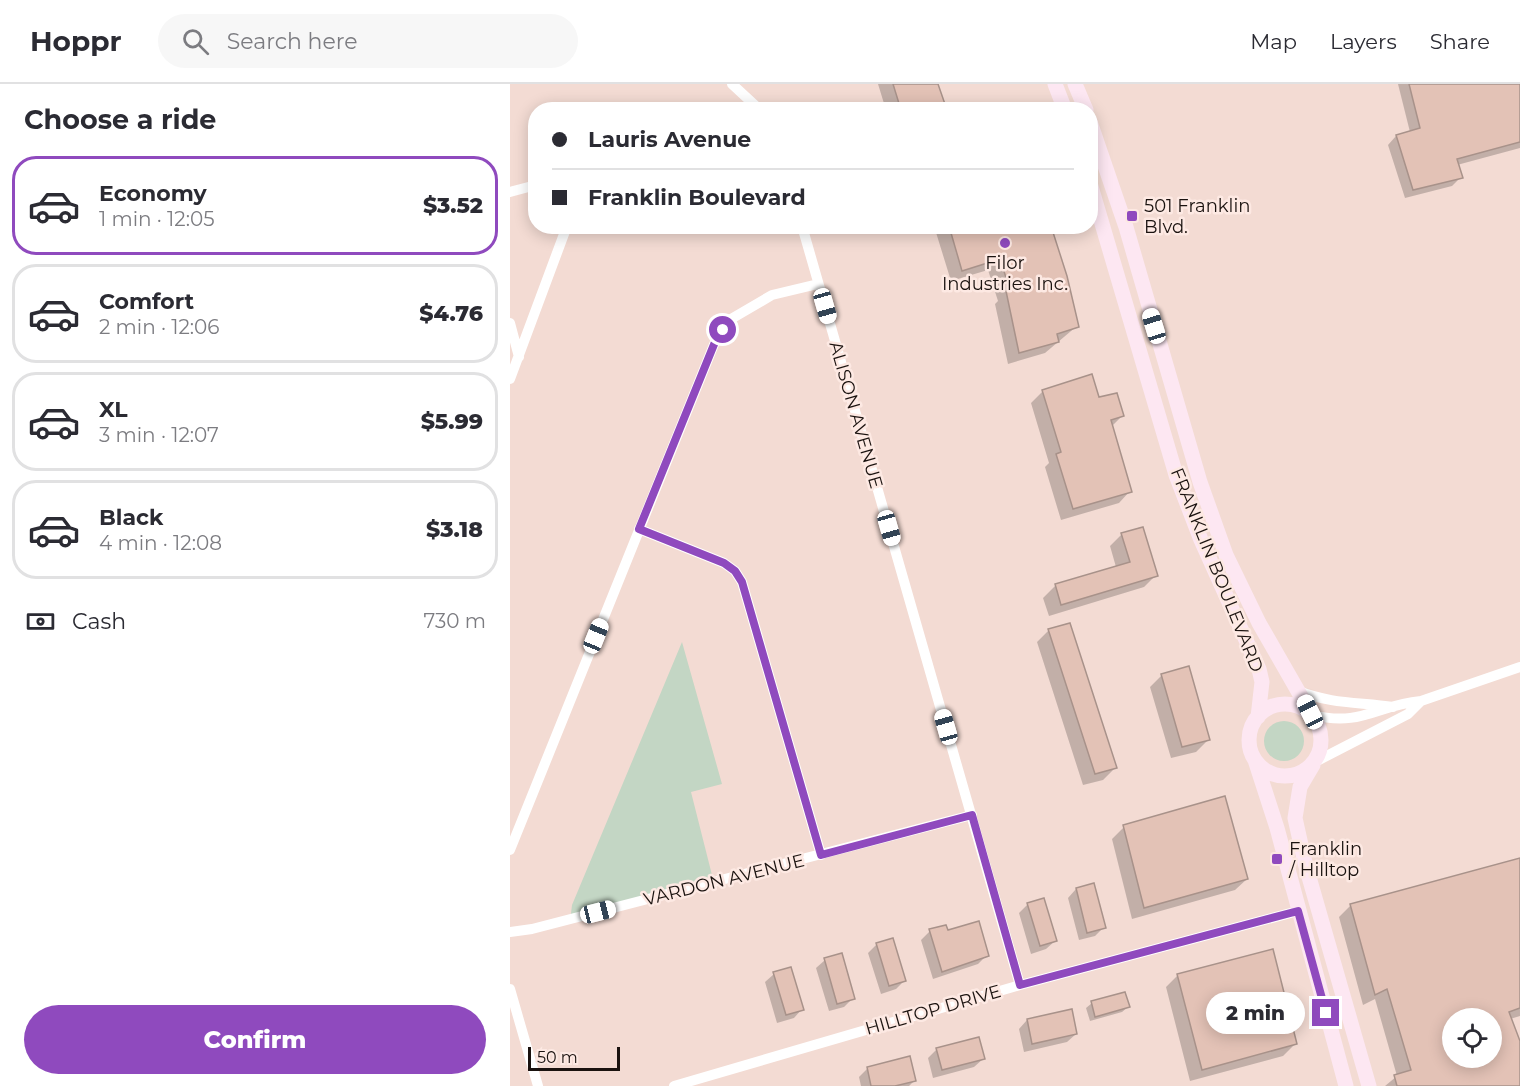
<!DOCTYPE html>
<meta charset="utf-8">
<style>
body{margin:0;font-family:Montserrat,sans-serif;background:#f7f7f7;color:#2b2b33;height:100vh;display:flex;flex-direction:column;font-size:22px;white-space:nowrap}
*{box-sizing:border-box;margin:0}
p{font-size:20px;color:#7c7c81}
.icon{flex:none;width:33px;height:33px;fill:none;stroke:currentColor;stroke-width:2;stroke-linecap:round;stroke-linejoin:round}
.map{position:relative;flex:1;overflow:hidden}
.sheet{display:flex;flex-direction:column;background:#fff;width:510px}
.sheet>*{flex:none}
.guide{position:absolute;left:18px;top:18px;width:570px;height:132px;border-radius:24px;box-shadow:0 3px 15px #0003;display:grid;align-content:center;height:132px;padding:0 24px;background:#fff}
.fabs{position:absolute;left:932px;top:924px;display:grid;gap:12px}
.fabs a{display:grid;place-items:center;width:60px;height:60px;border-radius:50%;background:#fff;box-shadow:0 3px 15px #0003;font-size:30px}
.scale{position:absolute;left:18px;bottom:15px;width:92px;box-sizing:border-box;padding-left:6px;border:3px solid #1a120f;border-top:0;font-size:16px;line-height:21px;white-space:nowrap;color:#1a120f;-webkit-text-stroke:4px #fde9e3;paint-order:stroke}
.end{position:absolute;width:27px;height:27px;margin:-14px;border:8px solid #8f4abe;background:#fff;box-shadow:0 0 0 3px #fff}
.from{border-radius:50%}
.bubble{position:absolute;height:42px;border-radius:21px;background:#fff;box-shadow:0 3px 15px #0003;font-size:20px;font-weight:800;line-height:42px;text-align:center}
.car{position:absolute;width:18px;height:36px;margin:-18px -9px;border-radius:8px;box-shadow:0 0 4px 2px #0007;background:linear-gradient(#fff 24%,#345 0 40%,#fff 0 76%,#345 0 86%,#fff 0)}
.guide b{display:flex;align-items:center;gap:21px;height:57px;font-size:22px}
.guide b+b{border-top:2px solid #e1e1e2}
.guide i{width:15px;height:15px;background:#2b2b33}
ul{padding:0;list-style:none}
li{display:flex;align-items:center;gap:18px;height:99px;margin:0 12px 9px;padding:0 12px;border:3px solid #e1e1e2;border-radius:24px}
li div{flex:1}
li b{display:block;font-size:22px}
li em{font-style:normal;font-weight:800}
li.active{border-color:#8f4abe}
li>.icon{width:54px;height:54px;stroke-width:1.5}
h2{padding:0 24px;font-size:27px;line-height:72px}
.pay{display:flex;align-items:center;gap:15px;height:66px;padding:0 24px;font-size:22px}
.pay p{margin-inline-start:auto}
.action{display:flex;gap:12px;margin-top:auto;padding:12px 24px}
.action a{flex:1;height:69px;border-radius:36px;background:#8f4abe;color:#fff;font-size:24px;font-weight:800;line-height:69px;text-align:center}
header{display:flex;align-items:center;gap:36px;box-sizing:border-box;height:84px;padding:0 30px;background:#fff;border-bottom:2px solid #e1e1e2}
header strong{font-size:28px}
nav{display:flex;gap:33px;margin-inline-start:auto;font-size:21px}
.search{width:420px;height:54px;background:#f7f7f7;display:flex;align-items:center;gap:15px;box-sizing:border-box;padding:0 21px;border-radius:33px;color:#7c7c81;font-size:22px}
main{display:flex;flex:1;min-height:0}
.map>svg:first-child{display:block}
</style>
<header>
<strong>Hoppr</strong>
<div class="search"><svg class="icon" aria-label="search" viewBox="0 0 24 24"><circle cx="10" cy="10" r="6"/><path d="M15 15l6 6"/></svg>Search here</div>
<nav><a>Map</a><a>Layers</a><a>Share</a></nav>
</header>
<main>
<section class="sheet">
<h2>Choose a ride</h2>
<ul>
<li class="active"><svg class="icon" aria-label="car" viewBox="0 0 24 24"><path d="M5 17H2v-5l4-1 3-4h7l3 4 3 1v5h-3M9 17h6M6 11h13"/><circle cx="7" cy="17" r="2"/><circle cx="17" cy="17" r="2"/></svg><div><b>Economy</b><p>1 min · 12:05</p></div><em>$3.52</em></li>
<li><svg class="icon" aria-label="car" viewBox="0 0 24 24"><path d="M5 17H2v-5l4-1 3-4h7l3 4 3 1v5h-3M9 17h6M6 11h13"/><circle cx="7" cy="17" r="2"/><circle cx="17" cy="17" r="2"/></svg><div><b>Comfort</b><p>2 min · 12:06</p></div><em>$4.76</em></li>
<li><svg class="icon" aria-label="car" viewBox="0 0 24 24"><path d="M5 17H2v-5l4-1 3-4h7l3 4 3 1v5h-3M9 17h6M6 11h13"/><circle cx="7" cy="17" r="2"/><circle cx="17" cy="17" r="2"/></svg><div><b>XL</b><p>3 min · 12:07</p></div><em>$5.99</em></li>
<li><svg class="icon" aria-label="car" viewBox="0 0 24 24"><path d="M5 17H2v-5l4-1 3-4h7l3 4 3 1v5h-3M9 17h6M6 11h13"/><circle cx="7" cy="17" r="2"/><circle cx="17" cy="17" r="2"/></svg><div><b>Black</b><p>4 min · 12:08</p></div><em>$3.18</em></li>
</ul>
<div class="pay"><svg class="icon" aria-label="cash" viewBox="0 0 24 24"><path d="M3 7h18v10H3z"/><circle cx="12" cy="12" r="2"/></svg>Cash<p>730 m</p></div>
<div class="action"><a>Confirm</a></div>
</section>
<div class="map">
<svg width="1010" height="1002" viewBox="0 0 1010 1002">
<rect width="100%" height="100%" fill="#f3dbd3"/>
<path fill="#c3d6c4" d="M 172,558 L 212,700 L 181,708 L 203,795 L 60,838 L 62,821 Z
M754 657a20 20 0 1 1 40 0a20 20 0 1 1-40 0Z"/>
<path fill="#0003" fill-rule="evenodd" d="M 368,0 L 427,0 L 436,26 L 376,26 Z
M 888,0 L 1010,0 L 1010,64 L 947,81 L 951,93 L 942,102 L 895,114 L 878,61 L 886,52 L 900,48 Z
M 424,142 L 540,142 L 567,242 L 535,269 L 498,280 L 485,220 L 488,217 L 478,186 L 441,197 Z
M 533,307 L 588,315 L 612,332 L 601,343 L 620,407 L 609,419 L 551,436 L 535,383 L 539,379 L 521,319 Z
M 612,450 L 646,491 L 634,503 L 539,532 L 533,514 L 545,502 L 606,483 L 600,462 Z
M 539,546 L 605,684 L 593,696 L 573,701 L 527,558 Z
M 652,591 L 698,656 L 686,668 L 661,674 L 640,603 Z
M 614,743 L 737,795 L 725,806 L 622,835 L 602,755 Z
M 1010,776 L 1010,932 L 1000,935 L 1010,957 L 1010,1002 L 875,1002 L 887,992 L 865,915 L 853,921 L 829,833 L 841,821 ZM 942,934 L 981,934 L 981,974 L 942,974 Z
M 566,805 L 594,843 L 585,852 L 569,856 L 558,814 Z
M 518,820 L 545,857 L 536,865 L 521,870 L 509,829 Z
M 420,847 L 437,848 L 477,871 L 468,880 L 423,895 L 411,856 Z
M 367,860 L 395,896 L 386,905 L 371,910 L 358,869 Z
M 315,876 L 343,914 L 334,923 L 319,927 L 306,884 Z
M 264,890 L 292,925 L 284,934 L 267,939 L 255,898 Z
M 668,891 L 785,960 L 773,972 L 680,997 L 656,903 Z
M 582,919 L 618,923 L 612,928 L 580,937 L 576,924 Z
M 517,936 L 566,950 L 557,958 L 514,968 L 509,945 Z
M 427,965 L 473,975 L 464,983 L 423,994 L 418,974 Z
M 357,985 L 405,996 L 399,1002 L 351,1002 L 349,993 Z"/>
<path fill="#e3c2b6" stroke="#a8928a" stroke-width="1.5" fill-rule="evenodd" d="M 383,0 L 428,0 L 437,26 L 391,26 Z
M 899,0 L 1010,0 L 1010,58 L 947,75 L 953,94 L 903,106 L 886,51 L 910,44 Z
M 439,142 L 541,142 L 557,192 L 569,243 L 547,250 L 549,258 L 509,269 L 496,207 L 500,206 L 490,175 L 452,187 Z
M 582,290 L 589,313 L 607,309 L 614,332 L 601,336 L 622,408 L 563,425 L 546,370 L 551,368 L 532,306 Z
M 633,443 L 648,492 L 551,521 L 545,500 L 620,478 L 611,449 Z
M 560,539 L 607,684 L 585,690 L 538,545 Z
M 679,582 L 700,656 L 672,663 L 651,590 Z
M 715,712 L 738,795 L 634,824 L 613,741 Z
M 1010,774 L 1010,924 L 999,928 L 1010,957 L 1010,1002 L 887,1002 L 884,991 L 901,986 L 877,905 L 865,911 L 840,820 ZM 942,934 L 981,934 L 981,974 L 942,974 Z
M 584,799 L 596,844 L 577,849 L 566,804 Z
M 534,814 L 547,857 L 530,862 L 517,819 Z
M 469,837 L 479,872 L 432,888 L 419,845 L 436,841 L 438,846 Z
M 383,854 L 396,897 L 379,902 L 366,859 Z
M 763,865 L 787,960 L 692,986 L 667,890 Z
M 332,869 L 345,915 L 327,920 L 314,874 Z
M 281,883 L 294,926 L 276,931 L 263,888 Z
M 615,908 L 620,923 L 585,933 L 581,917 Z
M 562,925 L 567,950 L 522,960 L 517,935 Z
M 469,953 L 475,975 L 432,986 L 426,964 Z
M 400,972 L 406,997 L 385,1002 L 361,1002 L 357,983 Z"/>
<g fill="none" stroke-linecap="round" stroke-linejoin="round">
<path stroke="#fff" stroke-width="10" d="M 222,0 L 250,26
M 0,108 L 26,101
M 292,142 L 510,901
M 0,239 L 9,273
M 0,295 L 57,142
M 129,445 L 214,479 L 225,487 L 232,498 L 311,771
M 788,607 C 822,620 848,618 883,623
M 802,631 C 853,643 866,621 911,617 L 1010,583
M 805,678 L 898,630 L 911,617
M 0,766 L 205,258 L 221,235 L 262,211 L 308,200
M 0,848 L 22,845 L 462,731
M 0,905 L 28,1002
M 164,1002 L 510,901 L 788,827"/>
<path stroke="#fde7f2" stroke-width="15" d="M 545,0 L 555,26
M 565,0 L 576,26
M 580,38 L 616,143 L 690,398 L 716,471 L 749,539 L 800,628
M 580,99 L 666,391 L 691,456 L 749,585 L 752,598 L 748,633
M739 656a36 36 0 1 1 72 0a36 36 0 1 1-72 0Z
M 745,676 L 767,744 L 836,1002
M 803,681 L 790,703 L 785,734 L 795,779 L 859,1002"/>
</g>
<g fill="none" stroke-linecap="round" stroke-linejoin="round">
<path stroke="#8f4abe" stroke-width="8" d="M 213,246 L 205,258 L 129,445 L 214,479 L 225,487 L 232,498 L 311,771 L 462,731 L 510,901 L 788,827 L 816,929"/>
</g>
<g fill="#8f4abe" stroke="#fde9e3" stroke-width="2">
<rect x="616" y="126" width="12" height="12" rx="3"/>
<circle cx="495" cy="159" r="6"/>
<rect x="761" y="769" width="12" height="12" rx="3"/>
</g>
<g text-anchor="middle" dominant-baseline="central" stroke-width="5" stroke-linejoin="round" paint-order="stroke">
<g font-size="18" fill="#1a120f" stroke="#fde9e3" text-anchor="start">
<text x="634" y="122">501 Franklin<tspan x="634" dy="21">Blvd.</tspan></text>
<text x="495" y="179" text-anchor="middle">Filor<tspan x="495" dy="21">Industries Inc.</tspan></text>
<text x="779" y="765">Franklin<tspan x="779" dy="21">/ Hilltop</tspan></text>
</g>
<g font-size="18" fill="#1a120f" stroke="#fde9e3">
<text transform="translate(346 331) rotate(74)">ALISON AVENUE</text>
<text transform="translate(707 486) rotate(68)">FRANKLIN BOULEVARD</text>
<text transform="translate(214 796) rotate(-14)">VARDON AVENUE</text>
<text transform="translate(423 926) rotate(-16)">HILLTOP DRIVE</text>
</g>
</g>
</svg>
<div class="fabs">
<a><svg class="icon" aria-label="locate" viewBox="0 0 24 24"><circle cx="12" cy="12" r="6"/><path d="M12 2v4M12 18v4M2 12h4M18 12h4"/></svg></a>
</div>
<div class="scale">50 m</div>
<i class="end from" style="left:213px;top:246px"></i>
<i class="end" style="left:816px;top:929px"></i>
<div class="bubble" style="left:696px;top:908px;width:99px">2 min</div>
<i class="car" style="left:315px;top:222px;rotate:164deg"></i>
<i class="car" style="left:644px;top:242px;rotate:343deg"></i>
<i class="car" style="left:379px;top:444px;rotate:164deg"></i>
<i class="car" style="left:86px;top:552px;rotate:22deg"></i>
<i class="car" style="left:800px;top:628px;rotate:334deg"></i>
<i class="car" style="left:436px;top:643px;rotate:344deg"></i>
<i class="car" style="left:88px;top:828px;rotate:76deg"></i>
<div class="guide">
<b><i class="from"></i>Lauris Avenue</b>
<b><i></i>Franklin Boulevard</b>
</div>
</div>
</main>
